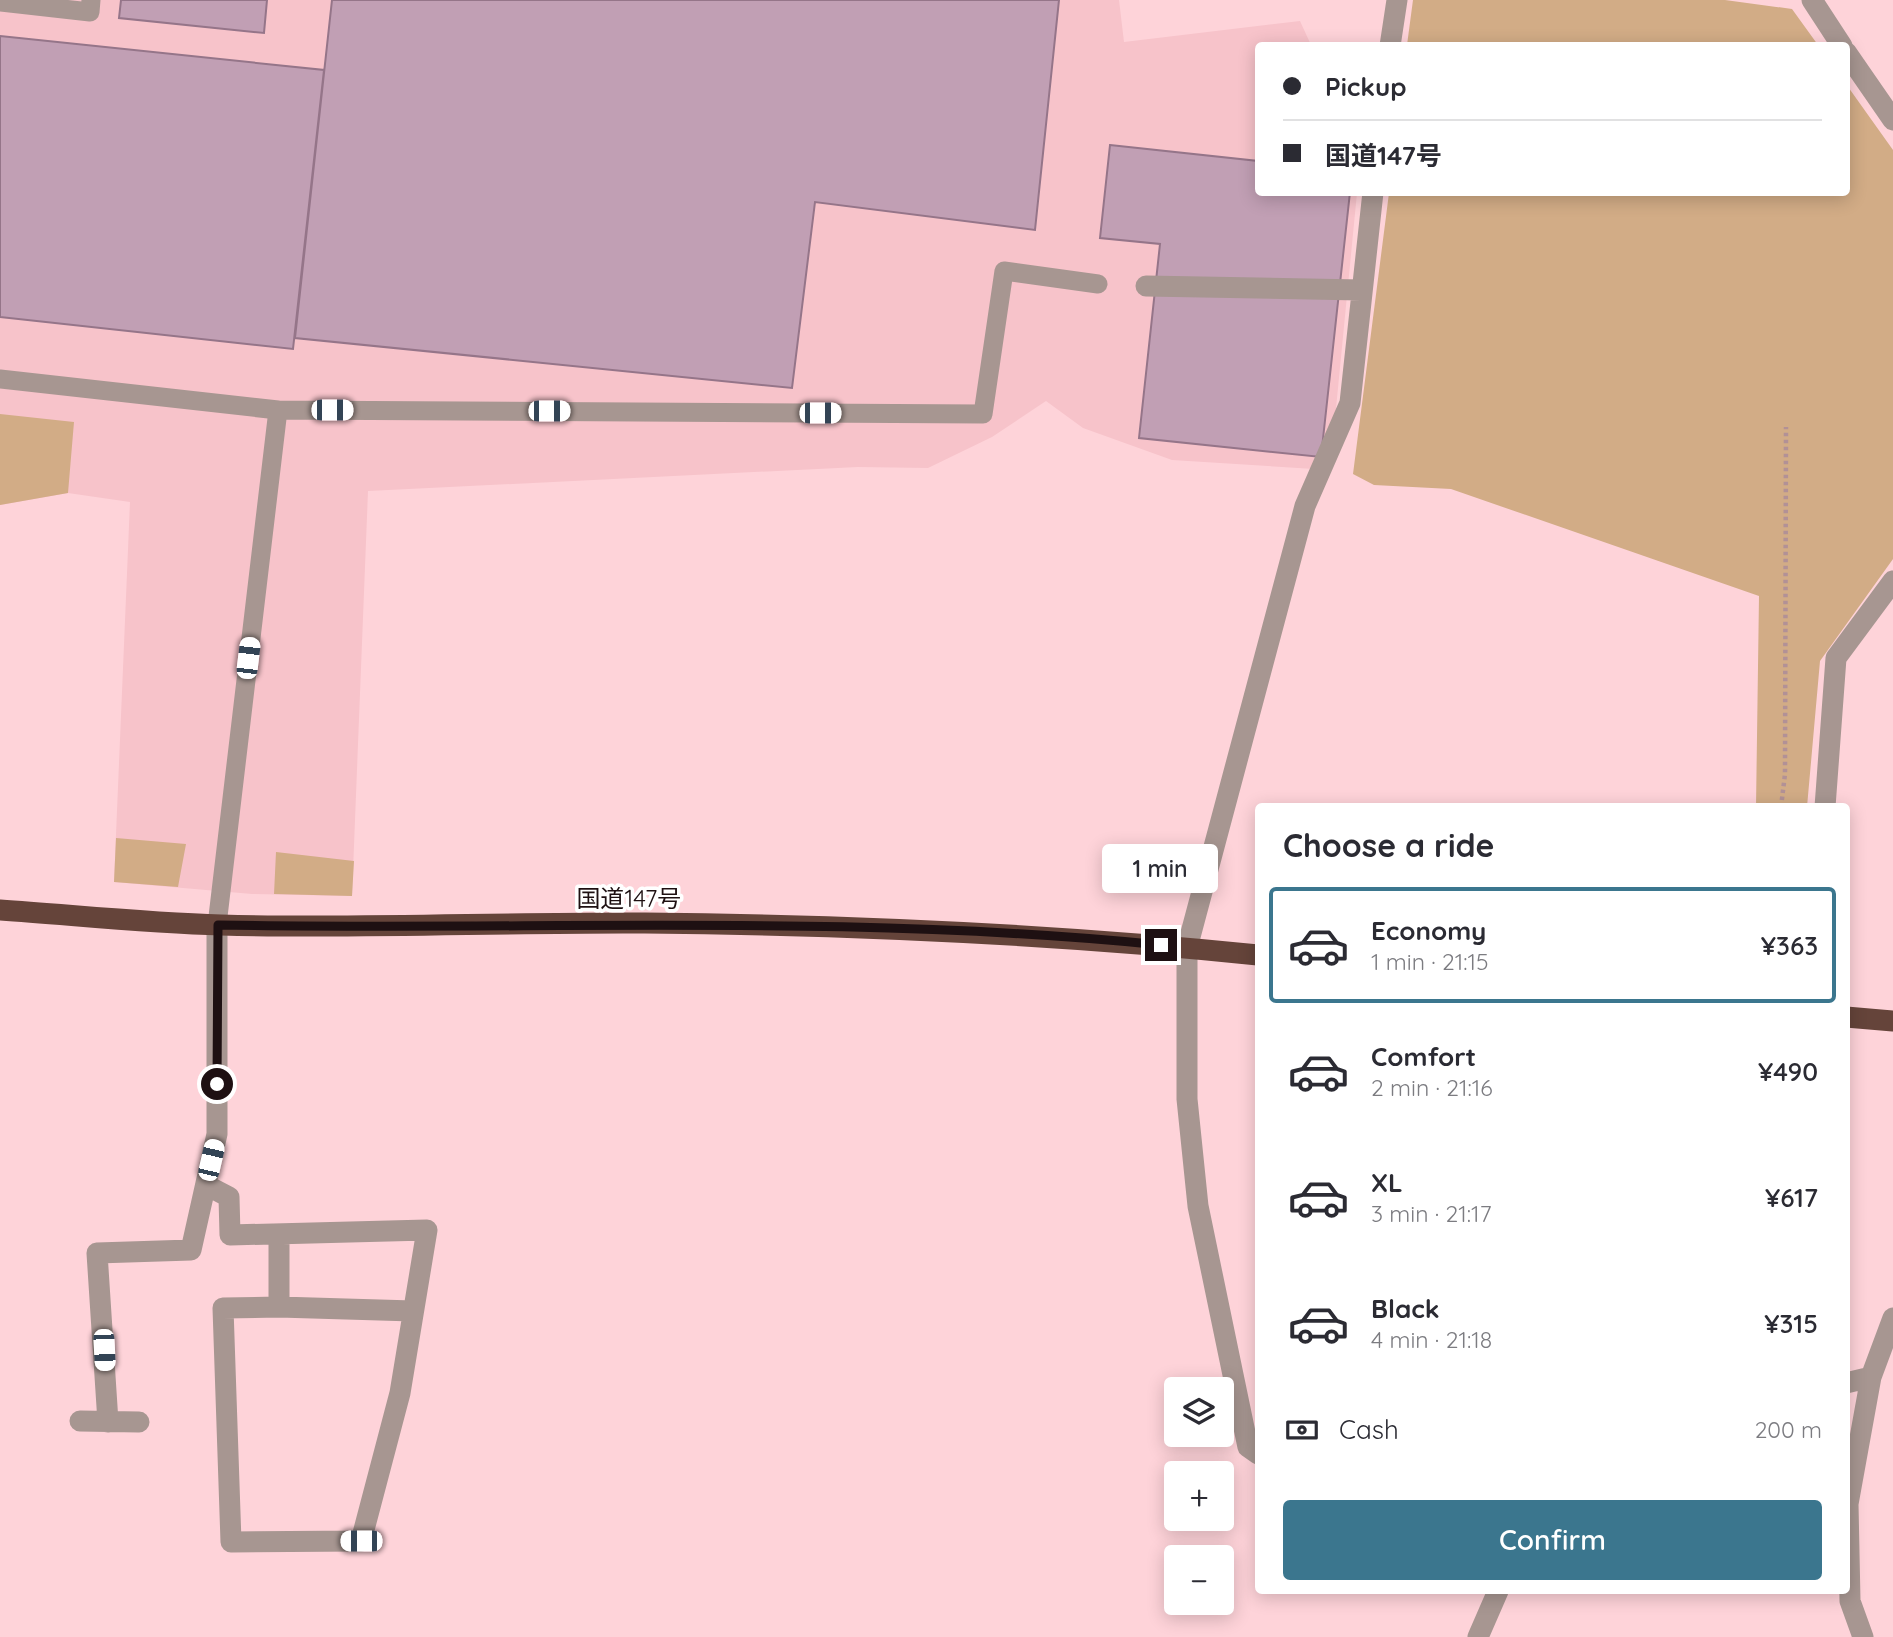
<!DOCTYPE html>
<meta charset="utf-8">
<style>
body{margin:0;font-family:Quicksand,"Noto Sans JP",sans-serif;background:#f2f2f3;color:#2b2b33;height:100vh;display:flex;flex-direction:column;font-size:26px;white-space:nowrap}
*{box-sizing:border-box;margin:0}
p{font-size:23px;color:#7c7c81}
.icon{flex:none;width:38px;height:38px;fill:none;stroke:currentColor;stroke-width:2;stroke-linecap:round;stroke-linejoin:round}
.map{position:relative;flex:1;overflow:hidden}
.drawer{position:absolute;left:1255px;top:803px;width:595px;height:791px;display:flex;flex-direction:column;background:#fff;border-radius:7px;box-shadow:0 4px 18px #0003}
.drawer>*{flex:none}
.top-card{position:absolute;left:1255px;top:42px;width:595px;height:154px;border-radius:7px;box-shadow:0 4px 18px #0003;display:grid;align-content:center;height:154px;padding:0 28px;background:#fff}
.controls{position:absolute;left:1164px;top:1377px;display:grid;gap:14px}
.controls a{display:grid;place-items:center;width:70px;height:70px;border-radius:7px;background:#fff;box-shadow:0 4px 18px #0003;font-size:35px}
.end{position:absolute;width:32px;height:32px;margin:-16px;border:9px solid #1e1012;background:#fff;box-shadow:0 0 0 4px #fff}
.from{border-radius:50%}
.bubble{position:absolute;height:49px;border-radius:7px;background:#fff;box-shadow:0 4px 18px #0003;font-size:23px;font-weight:600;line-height:49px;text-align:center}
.car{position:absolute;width:21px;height:42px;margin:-21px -10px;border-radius:9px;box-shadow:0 0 5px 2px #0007;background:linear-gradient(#fff 24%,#345 0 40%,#fff 0 76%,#345 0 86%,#fff 0)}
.top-card b{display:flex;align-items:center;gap:24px;height:66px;font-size:26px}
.top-card b+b{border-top:2px solid #e1e1e2}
.top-card i{width:18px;height:18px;background:#2b2b33}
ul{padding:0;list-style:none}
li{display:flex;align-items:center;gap:21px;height:116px;margin:0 14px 10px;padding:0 14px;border:4px solid transparent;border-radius:7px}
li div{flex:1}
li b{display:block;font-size:26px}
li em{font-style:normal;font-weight:600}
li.selected{border-color:#3b768e}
li>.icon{width:63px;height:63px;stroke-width:1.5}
h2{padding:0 28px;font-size:32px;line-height:84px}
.pay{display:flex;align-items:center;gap:18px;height:77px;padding:0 28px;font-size:26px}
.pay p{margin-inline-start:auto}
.action{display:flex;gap:14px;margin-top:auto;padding:14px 28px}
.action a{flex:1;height:80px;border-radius:7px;background:#3b768e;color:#fff;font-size:28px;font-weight:600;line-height:80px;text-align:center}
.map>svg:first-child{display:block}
</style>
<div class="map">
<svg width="1893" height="1637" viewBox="0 0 1893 1637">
<rect width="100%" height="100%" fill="#fed3d9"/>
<path fill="#f7c3ca" d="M 0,0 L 1119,0 L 1124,42 L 1300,21 L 1311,45 L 1258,46 L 1258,192 L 1357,193 L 1330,470 L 1172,460 L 1083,428 L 1046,401 L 992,437 L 928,468 L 858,467 L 368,491 L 352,896 L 252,894 L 114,882 L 130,502 L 68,493 L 0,505 Z"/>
<path fill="#d2ac86" d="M 1413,0 L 1725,0 L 1792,9 L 1818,45 L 1407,45 Z
M 1846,84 L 1893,150 L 1893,559 L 1820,661 L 1807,807 L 1756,807 L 1759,596 L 1451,489 L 1374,485 L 1353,474 L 1389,193 L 1846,192 Z
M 0,414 L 74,422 L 68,493 L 0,505 Z
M 116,838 L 186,844 L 178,887 L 114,882 Z
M 276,852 L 354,861 L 352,896 L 274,894 Z"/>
<path fill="#c19fb4" stroke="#957589" stroke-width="2" d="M 121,0 L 267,0 L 264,33 L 119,18 Z
M 332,0 L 1059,0 L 1035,230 L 815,202 L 792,388 L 295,338 Z
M 0,36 L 324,70 L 293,349 L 0,317 Z
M 1110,145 L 1258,161 L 1258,192 L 1350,192 L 1321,457 L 1139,438 L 1160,244 L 1100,238 Z"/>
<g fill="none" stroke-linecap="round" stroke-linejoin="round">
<path stroke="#b29196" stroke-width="4.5" stroke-dasharray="3.5 3.5" stroke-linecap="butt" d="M 1781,807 L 1785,774 L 1786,427"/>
<path stroke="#a79691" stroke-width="19" d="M 0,2 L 90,12 L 91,0
M 0,379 L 278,410 L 983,414 L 1004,271 L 1098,284
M 217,925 L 278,410"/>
<path stroke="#a79691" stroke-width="21" d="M 1812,0 L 1842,46
M 1390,46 L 1397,0
M 1846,52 L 1893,120
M 1146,286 L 1361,290
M 1825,807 L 1836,658 L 1893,581
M 206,1185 L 229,1197 L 230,1235 L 427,1230 L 400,1393 L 361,1541 L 231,1542 L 223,1308 L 279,1307 L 279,1235
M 279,1307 L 413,1311
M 1871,1377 L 1893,1318
M 1846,1383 L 1871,1377 L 1848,1504 L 1850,1601 L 1863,1637
M 80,1421 L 139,1422
M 108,1422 L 97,1253 L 191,1250 L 217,1134 L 217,925
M 1258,1454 L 1248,1447 L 1198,1206 L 1187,1099 L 1187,948 L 1305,506 L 1350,403 L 1373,192
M 1478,1637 L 1498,1591"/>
<path stroke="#65443a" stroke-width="21" d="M 0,910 C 73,915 147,923 221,925 C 363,929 504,922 645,923 C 850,925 1055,934 1258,955
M 1846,1017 L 1893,1021"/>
</g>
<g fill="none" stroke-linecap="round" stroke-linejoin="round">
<path stroke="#1e1012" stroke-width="9" d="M 217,1084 L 218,925 C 532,931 848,913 1161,945"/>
</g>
<g text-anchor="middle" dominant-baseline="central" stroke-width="7" stroke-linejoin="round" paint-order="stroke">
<g font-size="24" fill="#1e1012" stroke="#fff">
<text x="629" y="898">国道147号</text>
</g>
</g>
</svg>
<div class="controls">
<a><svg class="icon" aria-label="layers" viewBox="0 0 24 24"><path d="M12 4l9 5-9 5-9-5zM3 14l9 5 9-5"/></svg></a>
<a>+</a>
<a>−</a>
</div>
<i class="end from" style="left:217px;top:1084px"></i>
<i class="end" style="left:1161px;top:945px"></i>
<div class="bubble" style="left:1102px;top:844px;width:116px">1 min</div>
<i class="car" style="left:332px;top:410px;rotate:90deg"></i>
<i class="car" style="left:549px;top:411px;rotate:90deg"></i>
<i class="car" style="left:820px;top:413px;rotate:90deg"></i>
<i class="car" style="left:248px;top:658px;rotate:7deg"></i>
<i class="car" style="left:211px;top:1160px;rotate:13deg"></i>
<i class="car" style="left:104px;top:1350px;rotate:177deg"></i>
<i class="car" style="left:361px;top:1541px;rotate:270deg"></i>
<div class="top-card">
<b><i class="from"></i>Pickup</b>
<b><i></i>国道147号</b>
</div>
<section class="drawer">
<h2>Choose a ride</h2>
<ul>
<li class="selected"><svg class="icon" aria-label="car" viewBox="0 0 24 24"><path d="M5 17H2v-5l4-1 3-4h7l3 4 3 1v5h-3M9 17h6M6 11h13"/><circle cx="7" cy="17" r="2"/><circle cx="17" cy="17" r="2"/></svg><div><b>Economy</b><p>1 min · 21:15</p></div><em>¥363</em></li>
<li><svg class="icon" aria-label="car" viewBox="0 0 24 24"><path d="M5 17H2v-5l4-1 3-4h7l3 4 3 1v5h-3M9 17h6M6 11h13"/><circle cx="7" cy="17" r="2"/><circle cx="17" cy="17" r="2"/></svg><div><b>Comfort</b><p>2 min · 21:16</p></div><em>¥490</em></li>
<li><svg class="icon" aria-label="car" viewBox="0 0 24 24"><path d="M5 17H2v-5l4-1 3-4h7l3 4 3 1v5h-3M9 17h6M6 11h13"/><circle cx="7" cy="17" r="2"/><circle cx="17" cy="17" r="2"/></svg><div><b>XL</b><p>3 min · 21:17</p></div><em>¥617</em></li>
<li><svg class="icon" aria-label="car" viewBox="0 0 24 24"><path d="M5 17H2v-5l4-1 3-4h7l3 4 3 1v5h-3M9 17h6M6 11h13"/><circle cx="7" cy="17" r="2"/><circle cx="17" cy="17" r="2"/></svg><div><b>Black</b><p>4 min · 21:18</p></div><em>¥315</em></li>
</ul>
<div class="pay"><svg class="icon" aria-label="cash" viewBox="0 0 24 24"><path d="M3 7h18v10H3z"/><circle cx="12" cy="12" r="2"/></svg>Cash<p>200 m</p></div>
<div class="action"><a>Confirm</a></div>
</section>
</div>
